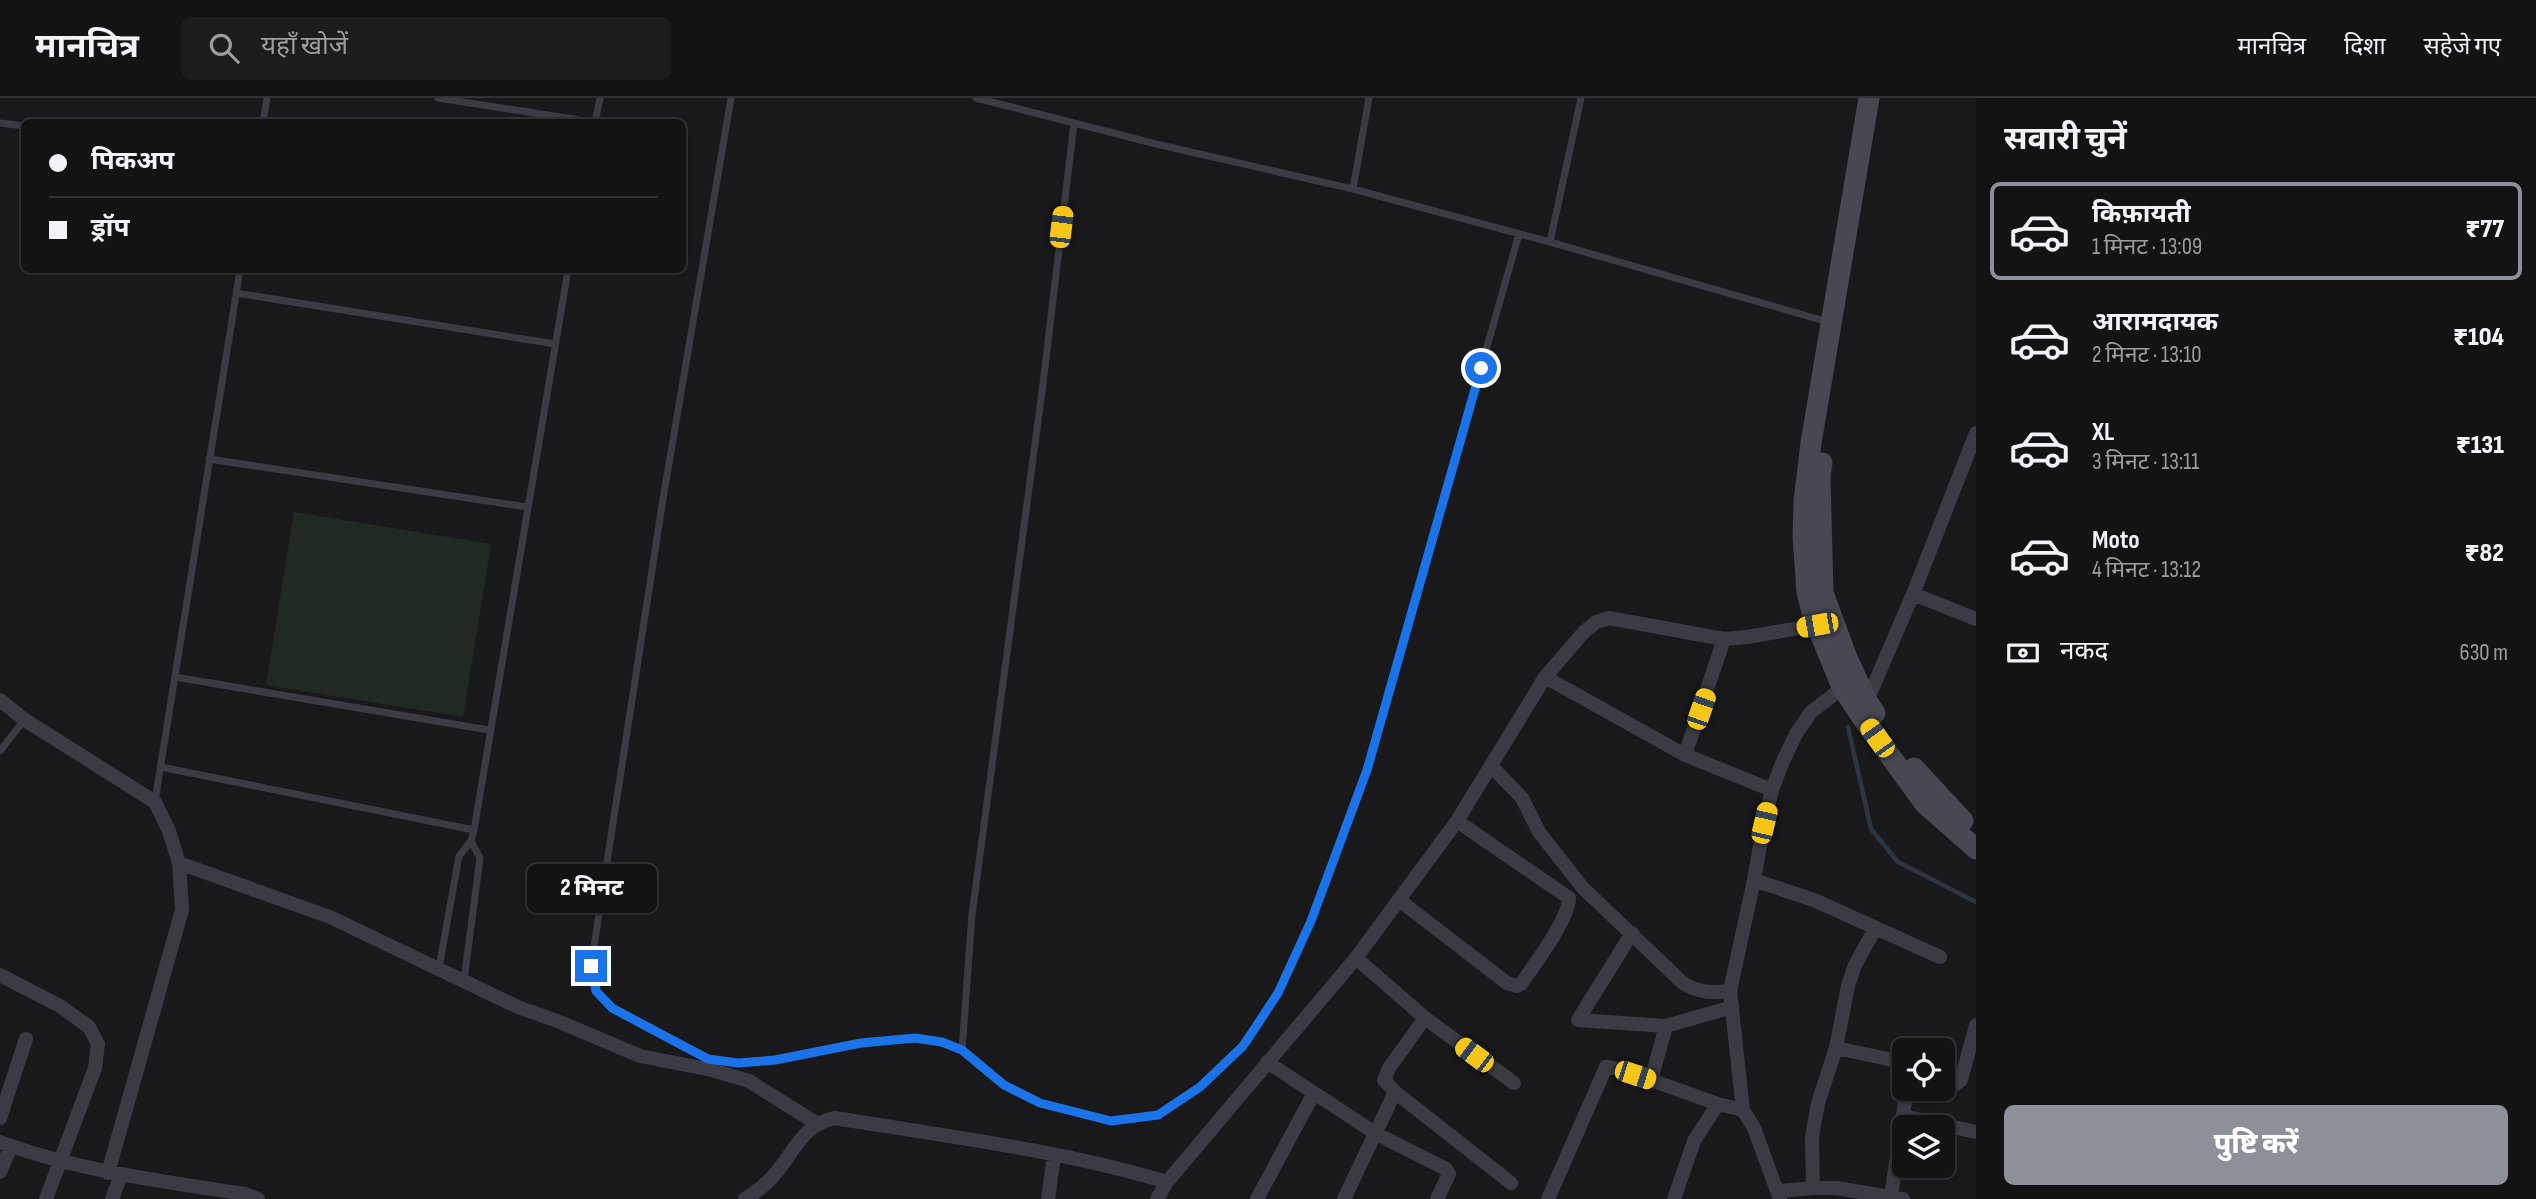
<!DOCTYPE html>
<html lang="hi">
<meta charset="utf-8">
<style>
body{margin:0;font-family:"Sofia Sans Condensed","Noto Sans Devanagari",sans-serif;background:#1c1c1d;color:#f1f3f6;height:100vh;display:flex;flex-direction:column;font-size:26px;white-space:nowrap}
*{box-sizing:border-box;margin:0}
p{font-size:23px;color:#9d9ea0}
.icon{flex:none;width:38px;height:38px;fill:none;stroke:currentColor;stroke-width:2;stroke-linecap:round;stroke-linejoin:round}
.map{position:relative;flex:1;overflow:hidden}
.drawer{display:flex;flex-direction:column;background:#131314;width:560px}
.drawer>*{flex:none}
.hud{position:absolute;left:21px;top:21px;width:665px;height:154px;border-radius:10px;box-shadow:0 2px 5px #0004,0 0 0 2px #323234;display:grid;align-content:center;height:154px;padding:0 28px;background:#131314}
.controls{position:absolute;left:1892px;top:940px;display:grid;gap:14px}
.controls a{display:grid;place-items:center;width:63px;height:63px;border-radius:10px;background:#131314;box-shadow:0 2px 5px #0004,0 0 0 2px #323234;font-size:35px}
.end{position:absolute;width:32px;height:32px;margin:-16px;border:9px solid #1a73e8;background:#fff;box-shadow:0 0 0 4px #fff}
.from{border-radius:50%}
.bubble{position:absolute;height:49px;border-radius:10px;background:#131314;box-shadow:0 2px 5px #0004,0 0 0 2px #323234;font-size:23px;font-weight:800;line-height:49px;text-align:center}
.car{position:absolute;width:21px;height:42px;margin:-21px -10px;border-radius:9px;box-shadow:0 0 5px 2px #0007;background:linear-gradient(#f5c518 24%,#345 0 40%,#f5c518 0 76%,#345 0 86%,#f5c518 0)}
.hud b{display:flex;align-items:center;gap:24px;height:66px;font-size:26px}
.hud b+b{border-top:2px solid #323234}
.hud i{width:18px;height:18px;background:#f1f3f6}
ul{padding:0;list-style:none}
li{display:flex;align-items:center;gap:21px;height:98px;margin:0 14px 10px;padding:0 14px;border:4px solid transparent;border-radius:10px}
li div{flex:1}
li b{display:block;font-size:26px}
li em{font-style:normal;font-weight:800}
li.active{border-color:#8c9099}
li>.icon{width:63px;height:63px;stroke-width:1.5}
h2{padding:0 28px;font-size:32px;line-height:84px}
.pay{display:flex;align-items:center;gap:18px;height:77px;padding:0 28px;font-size:26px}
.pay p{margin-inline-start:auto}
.cta{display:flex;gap:14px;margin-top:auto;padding:14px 28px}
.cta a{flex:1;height:80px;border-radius:10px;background:#8c9099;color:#fff;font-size:28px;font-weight:800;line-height:80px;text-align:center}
header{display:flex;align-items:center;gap:42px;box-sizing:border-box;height:98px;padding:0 35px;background:#131314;border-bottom:2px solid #323234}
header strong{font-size:33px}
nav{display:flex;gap:38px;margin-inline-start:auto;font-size:24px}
.search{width:490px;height:63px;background:#1c1c1d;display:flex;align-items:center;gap:18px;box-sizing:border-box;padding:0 24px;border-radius:10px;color:#9d9ea0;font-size:26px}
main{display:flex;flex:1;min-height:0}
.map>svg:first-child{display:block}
</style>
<header>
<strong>मानचित्र</strong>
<div class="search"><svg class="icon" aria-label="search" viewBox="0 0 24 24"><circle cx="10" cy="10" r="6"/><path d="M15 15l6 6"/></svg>यहाँ खोजें</div>
<nav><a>मानचित्र</a><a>दिशा</a><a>सहेजे गए</a></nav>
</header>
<main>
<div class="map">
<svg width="1976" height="1101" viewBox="0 0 1976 1101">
<rect width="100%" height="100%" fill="#19191b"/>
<path fill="#202a23" d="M 294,414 L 491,446 L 463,619 L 266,587 Z"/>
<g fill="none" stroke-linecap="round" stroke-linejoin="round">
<path stroke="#2d3541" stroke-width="4.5" d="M 1848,629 L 1871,731 L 1898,764 L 1976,804"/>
<path stroke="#3b3b43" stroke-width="7" d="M 438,0 L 592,24
M 731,0 L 663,401 L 591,868 L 596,893 L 613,910 L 708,961 L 738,965 L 775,962 L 861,945 L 915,940 L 942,944 L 962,952 L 1004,987 L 1040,1005 L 1111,1023 L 1158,1017 L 1200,989 L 1243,948 L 1278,895 L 1311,823 L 1367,672 L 1519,136
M 976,0 L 1156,46 L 1353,91 L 1550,144 L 1828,224
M 263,24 L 267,0
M 595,24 L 600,0
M 0,25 L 24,28
M 1353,91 L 1369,0
M 1550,144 L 1581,0
M 236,195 L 555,246
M 209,361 L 527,409
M 175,579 L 489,632
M 0,653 L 24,622
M 161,669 L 474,732
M 155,703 L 240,172
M 439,870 L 459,758 L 471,743 L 474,732 L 568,172
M 464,882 L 480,760 L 471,743
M 962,952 L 972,817 L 1043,286 L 1074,25"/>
<path stroke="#3b3b43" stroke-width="14" d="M 1913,496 L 1976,521
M 1545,579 L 1685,657 L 1772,692
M 0,602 L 25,622 L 155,704 L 169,733 L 179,765 L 182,812 L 108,1075
M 1867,603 L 1913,496 L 1976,335
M 1685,657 L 1724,541
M 1491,668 L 1522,700 L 1539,734 L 1583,790 L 1683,885 C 1700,895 1711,895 1730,893
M 179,765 L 330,819 L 518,909 L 560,924 L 640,958 L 712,972 L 749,983 L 816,1025
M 1754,782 L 1814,802 L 1940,859
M 1399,802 L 1507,885 L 1517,888 L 1521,886 C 1534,867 1569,821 1569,800 L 1457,723
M 1875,831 L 1855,867 L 1848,888 L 1836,950 L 1888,961 L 1904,967
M 1632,835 L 1578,922 L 1666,928 L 1732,909
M 1356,860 L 1425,920 L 1514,985
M 0,877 L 60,908 L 89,929 L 98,946 L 95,970 L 46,1101
M 1425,920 L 1389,970 L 1384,982 L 1395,994 L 1511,1085
M 1267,964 L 1375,1035 L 1446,1071 L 1449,1076 L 1437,1101
M 1651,982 L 1666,928
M 1942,983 L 1956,986 L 1961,982 L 1976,927
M 1903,1018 L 1976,1034
M 0,1020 L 26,941
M 0,1044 C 79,1073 161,1083 245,1096 L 258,1101
M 0,1074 L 11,1048
M 1813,1090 L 1836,1090 L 1903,1101
M 1779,1093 L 1813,1090 L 1812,1039 L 1818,1005 L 1836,950
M 1891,1098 L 1907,990
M 112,1101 L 121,1077
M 745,1101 C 756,1094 766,1087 775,1076 C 794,1054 803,1026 835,1020 C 946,1038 1059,1052 1167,1084 L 1356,860 L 1457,723 L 1545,579 L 1584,534 L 1596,524 L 1609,520 L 1724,541 L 1747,539 L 1817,527
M 1048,1101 L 1054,1058
M 1157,1101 L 1167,1084
M 1257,1101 L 1314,995
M 1344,1101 L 1395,994
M 1548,1101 L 1606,969 L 1620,971 L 1718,1006 L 1743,1012
M 1674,1101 L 1694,1043 L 1718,1006
M 1780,1101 L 1754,1030 L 1743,1012 L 1730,893 L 1754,782 L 1764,725 L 1772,692 L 1783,663 L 1796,636 L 1811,614 L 1849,585"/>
<path stroke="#474851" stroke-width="21" d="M 1869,0 L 1811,345 L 1804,404 L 1803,439 L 1807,494 L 1813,518 L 1842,589 L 1861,618 L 1925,706 L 1976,751
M 1822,365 L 1820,378 L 1823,495 L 1847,560 L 1867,603 L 1875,615
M 1914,670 L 1963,723"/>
</g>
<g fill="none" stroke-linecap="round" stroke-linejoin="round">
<path stroke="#1a73e8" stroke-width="9" d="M 591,868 L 596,893 L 612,910 L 708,961 L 738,965 L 775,962 L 861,945 L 915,940 L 942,944 L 962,952 L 1004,987 L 1040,1005 L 1111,1023 L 1158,1017 L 1200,989 L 1243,948 L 1255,930 L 1278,895 L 1311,823 L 1367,672 L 1481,270"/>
</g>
</svg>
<div class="controls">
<a><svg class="icon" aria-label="locate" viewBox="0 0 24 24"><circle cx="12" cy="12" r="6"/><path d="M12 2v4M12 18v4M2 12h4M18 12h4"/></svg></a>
<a><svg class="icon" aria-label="layers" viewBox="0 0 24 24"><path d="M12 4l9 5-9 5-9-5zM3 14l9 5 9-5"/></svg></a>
</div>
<i class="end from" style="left:1481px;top:270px"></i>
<i class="end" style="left:591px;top:868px"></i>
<div class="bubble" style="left:527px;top:766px;width:130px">2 मिनट</div>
<i class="car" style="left:1061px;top:129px;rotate:7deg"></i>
<i class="car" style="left:1817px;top:527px;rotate:260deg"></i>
<i class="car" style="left:1701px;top:611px;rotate:19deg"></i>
<i class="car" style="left:1877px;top:640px;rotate:324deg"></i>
<i class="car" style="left:1764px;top:725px;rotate:13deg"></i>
<i class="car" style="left:1474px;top:957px;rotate:307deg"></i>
<i class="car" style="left:1635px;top:977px;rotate:108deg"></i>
<div class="hud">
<b><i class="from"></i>पिकअप</b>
<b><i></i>ड्रॉप</b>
</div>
</div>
<section class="drawer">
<h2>सवारी चुनें</h2>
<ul>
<li class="active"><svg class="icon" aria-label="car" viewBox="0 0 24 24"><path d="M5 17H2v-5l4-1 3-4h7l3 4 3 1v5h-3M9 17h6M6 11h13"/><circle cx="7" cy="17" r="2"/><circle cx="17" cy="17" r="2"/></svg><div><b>किफ़ायती</b><p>1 मिनट · 13:09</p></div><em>₹77</em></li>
<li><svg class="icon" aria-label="car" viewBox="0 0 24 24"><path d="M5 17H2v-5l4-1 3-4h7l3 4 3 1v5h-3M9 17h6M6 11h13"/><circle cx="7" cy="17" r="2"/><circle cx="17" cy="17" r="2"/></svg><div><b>आरामदायक</b><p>2 मिनट · 13:10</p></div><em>₹104</em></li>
<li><svg class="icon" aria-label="car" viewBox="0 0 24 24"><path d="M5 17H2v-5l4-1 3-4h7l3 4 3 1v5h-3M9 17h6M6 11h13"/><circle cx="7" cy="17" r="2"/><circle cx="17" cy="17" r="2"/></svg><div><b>XL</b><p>3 मिनट · 13:11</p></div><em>₹131</em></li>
<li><svg class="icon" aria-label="car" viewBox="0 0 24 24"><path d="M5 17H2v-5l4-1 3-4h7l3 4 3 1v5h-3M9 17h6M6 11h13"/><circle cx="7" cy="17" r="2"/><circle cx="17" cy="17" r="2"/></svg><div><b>Moto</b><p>4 मिनट · 13:12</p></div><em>₹82</em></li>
</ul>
<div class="pay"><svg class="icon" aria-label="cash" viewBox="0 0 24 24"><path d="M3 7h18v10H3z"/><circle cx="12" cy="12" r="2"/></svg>नकद<p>630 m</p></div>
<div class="cta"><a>पुष्टि करें</a></div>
</section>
</main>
